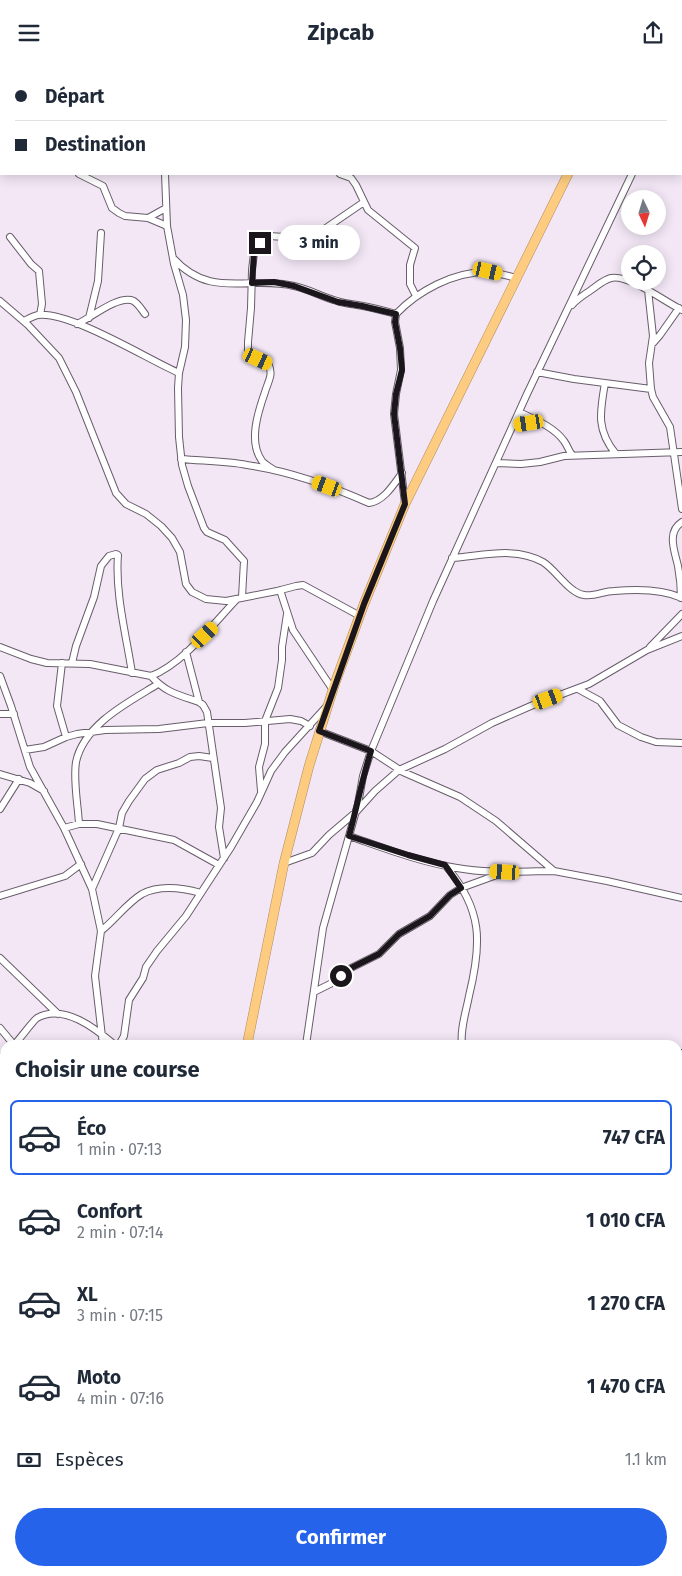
<!DOCTYPE html>
<html lang="fr">
<meta charset="utf-8">
<style>
body{margin:0;font-family:"Fira Sans",sans-serif;background:#f6f6f7;color:#1f2937;height:100vh;display:flex;flex-direction:column;font-size:19px;white-space:nowrap}
*{box-sizing:border-box;margin:0}
p{font-size:16px;color:#747a83}
.icon{flex:none;width:28px;height:28px;fill:none;stroke:currentColor;stroke-width:2;stroke-linecap:round;stroke-linejoin:round}
.map{position:relative;flex:1;overflow:hidden}
.side{position:absolute;left:0px;top:975px;width:682px;height:536px;display:flex;flex-direction:column;background:#fff;border-radius:15px 15px 0 0;box-shadow:0 2px 12px #0003}
.side>*{flex:none}
.guide{position:absolute;left:0px;top:0px;width:682px;height:110px;box-shadow:0 2px 12px #0003;display:grid;align-content:center;height:110px;padding:0 15px;background:#fff}
.needle{width:32px;rotate:176deg}
.controls{position:absolute;left:621px;top:125px;display:grid;gap:10px}
.controls a{display:grid;place-items:center;width:45px;height:45px;border-radius:50%;background:#fff;box-shadow:0 2px 12px #0003;font-size:25px}
.end{position:absolute;width:22px;height:22px;margin:-11px;border:6px solid #1a161b;background:#fff;box-shadow:0 0 0 2px #fff}
.from{border-radius:50%}
.bubble{position:absolute;height:35px;border-radius:18px;background:#fff;box-shadow:0 2px 12px #0003;font-size:16px;font-weight:700;line-height:35px;text-align:center}
.car{position:absolute;width:15px;height:30px;margin:-15px -8px;border-radius:6px;box-shadow:0 0 4px 1px #0007;background:linear-gradient(#f5c518 24%,#345 0 40%,#f5c518 0 76%,#345 0 86%,#f5c518 0)}
.guide b{display:flex;align-items:center;gap:18px;height:48px;font-size:19px}
.guide b+b{border-top:1px solid #e0e1e3}
.guide i{width:12px;height:12px;background:#1f2937}
ul{padding:0;list-style:none}
li{display:flex;align-items:center;gap:15px;height:75px;margin:0 10px 8px;padding:0 5px;border:2px solid transparent;border-radius:8px}
li div{flex:1}
li b{display:block;font-size:19px}
li em{font-style:normal;font-weight:700}
li.current{border-color:#2563eb}
li>.icon{width:45px;height:45px;stroke-width:1.5}
h2{padding:0 15px;font-size:22px;line-height:60px}
.pay{display:flex;align-items:center;gap:12px;height:55px;padding:0 15px;font-size:19px}
.pay p{margin-inline-start:auto}
.cta{display:flex;gap:10px;margin-top:auto;padding:10px 15px}
.cta a{flex:1;height:58px;border-radius:30px;background:#2563eb;color:#fff;font-size:20px;font-weight:700;line-height:58px;text-align:center}
header{display:flex;justify-content:space-between;align-items:center;height:65px;padding:0 15px;background:#fff;font-size:22px;font-weight:700}
.map>svg:first-child{display:block}
</style>
<header><svg class="icon" aria-label="menu" viewBox="0 0 24 24"><path d="M4 6h16M4 12h16M4 18h16"/></svg>Zipcab<svg class="icon" aria-label="share" viewBox="0 0 24 24"><path d="M12 15V3M7 8l5-5 5 5M5 13v7h14v-7"/></svg></header>
<div class="map">
<svg width="682" height="1511" viewBox="0 0 682 1511">
<rect width="100%" height="100%" fill="#f3e7f6"/>
<g fill="none" stroke-linecap="round" stroke-linejoin="round">
<g stroke="#685d6a" stroke-width="8">
<path id="minor" d="M 51,0 L 53,1
M 299,0 L 301,1
M 476,0 L 477,1
M 30,1 L 31,0
M 148,1 L 148,0
M 357,1 L 359,0
M 520,1 L 520,0
M 681,5 L 682,3
M 0,29 L 1,28
M 0,34 L 1,34
M 79,109 L 103,121 L 112,143 L 119,148 L 125,151 L 148,153 L 167,161
M 165,109 L 167,161 L 174,199 L 183,230 L 186,255 L 185,282 L 179,308 L 178,323 L 179,372 L 182,400 L 188,421 L 204,463 L 207,467 L 225,475 L 244,496 L 242,532
M 340,109 L 351,113 L 356,120 L 368,145 L 415,183 L 410,200 L 410,219 L 416,231
M 148,153 L 166,143
M 10,172 L 31,199 L 39,206 L 42,239 L 40,250
M 173,193 C 211,235 248,210 294,221 C 309,224 322,232 337,236 C 345,239 354,239 363,241 C 374,243 385,246 396,249
M 648,225 L 653,271 L 649,298 L 651,324 L 653,332 L 670,362 L 682,444
M 0,236 L 28,260 L 59,293 L 76,327 L 116,428 L 126,439 L 146,449 L 161,461 L 172,473 L 180,487 L 186,519 L 192,527 L 206,534 L 226,536 L 277,526 L 296,521 L 303,520 L 360,551
M 572,240 C 577,234 584,230 591,225 C 597,221 603,215 611,213 C 629,209 665,237 682,245
M 89,253 L 98,216 L 101,168
M 24,256 C 28,254 33,251 38,250 C 70,246 147,294 179,308
M 77,259 C 91,253 115,232 131,235 C 137,236 141,244 145,249
M 653,278 L 660,270 L 679,243
M 537,307 L 574,314 L 651,324
M 605,318 C 600,347 596,365 616,389
M 519,347 C 534,354 554,362 564,376 C 567,380 569,386 572,390
M 513,360 L 536,355
M 181,394 C 203,396 226,396 247,400 C 289,406 331,421 369,438 C 384,436 394,419 402,408
M 496,398 L 521,399 L 540,397 L 564,391 L 682,387
M 274,405 C 270,402 264,399 262,396 C 248,377 258,347 265,327 C 268,316 274,310 268,298 L 250,289 L 248,285 L 248,277 L 251,243 L 252,205 L 254,188 L 260,178 L 269,171 L 301,173 L 311,171 L 323,165 L 364,137
M 405,438 L 394,349 L 396,329 L 401,305 L 400,283 L 395,257 L 396,249 C 418,226 453,207 486,207 C 496,207 507,211 517,213
M 452,493 C 482,491 515,481 543,497 C 556,505 569,528 584,530 C 594,532 604,526 614,526 C 636,524 663,524 682,533
M 280,525 L 293,565 L 333,625
M 681,533 C 681,522 680,512 678,501 C 675,487 666,467 682,457
M 0,582 L 31,594 L 47,598 L 90,599 L 151,611 C 183,599 214,558 237,534
M 650,582 L 682,549
M 186,587 L 199,637
M 62,598 L 57,641 L 66,672
M 72,598 L 76,581 L 94,532 L 101,501 L 109,491 L 116,489 L 118,490 C 115,529 126,569 132,608
M 0,611 L 11,641 L 30,702 L 64,763 L 92,824 L 101,866 L 95,911 L 103,980
M 151,611 C 166,628 179,630 199,637 L 203,640 L 207,647 L 221,743 L 219,762 L 224,793
M 578,624 L 600,636 L 618,660 L 641,672 L 656,677 L 682,678
M 0,649 L 14,649
M 319,666 L 371,686 L 403,707 L 460,732 L 496,756 L 554,806 L 607,816 L 682,833
M 25,685 L 44,682 L 66,672 L 77,669 L 105,665 L 159,664 L 208,658 L 245,658 L 290,654 L 301,656 L 310,661
M 0,709 L 30,718 L 44,726
M 261,726 L 259,702 L 265,679 L 265,656 L 278,623 L 282,595 L 282,582 L 287,549
M 0,744 L 19,714
M 79,759 C 78,740 73,715 76,697 C 84,659 129,637 158,619
M 64,763 L 79,759 L 97,759 L 174,775 L 219,800
M 349,771 C 384,783 420,797 457,803 C 489,809 521,806 554,806
M 284,798 L 312,788 L 329,770 L 356,747 L 375,726 L 399,705 L 445,684 L 492,658 L 533,640 L 589,619 L 647,585 L 682,571
M 446,801 C 483,845 482,878 469,931 C 466,947 460,964 462,980
M 92,824 L 119,763 L 122,748 L 129,736 L 145,714 L 157,705 L 179,698 L 190,692 L 199,691 L 213,693
M 0,831 L 65,811 L 81,799
M 101,866 C 115,855 127,838 142,829 C 159,820 183,823 201,828
M 0,893 L 58,949
M 314,927 L 330,919 L 351,903 L 379,889 L 399,869 L 430,851 L 450,830 L 461,823 L 505,807
M 0,963 L 14,980
M 14,980 C 20,974 32,957 37,953 C 64,938 96,964 115,980
M 119,980 L 124,971 L 129,935 L 143,913 L 146,902 L 157,886 L 186,851 L 231,782 L 257,737 L 271,706 L 285,687 L 326,642
M 306,980 L 323,863 L 358,739 L 363,711 L 371,686 L 433,536 L 527,329 L 632,109
M 0,994 L 5,988
M 678,1014 L 682,988
M 678,1039 L 682,1040
M 678,1137 L 682,1140
M 0,1150 L 5,1158
M 678,1152 L 682,1151
M 0,1194 L 5,1187
M 678,1227 L 682,1227
M 678,1264 L 682,1254
M 0,1265 L 5,1267
M 678,1350 L 682,1354
M 0,1358 L 5,1364
M 678,1392 L 682,1388
M 678,1484 L 682,1483
M 186,1506 L 186,1511
M 320,1506 L 321,1511
M 603,1506 L 606,1511
M 647,1506 L 658,1511
M 4,1511 L 12,1506
M 494,1511 L 497,1506
M 569,1511 L 585,1506"/>
</g>
<g stroke="#ae8c5d" stroke-width="10">
<path id="highway" d="M 620,1 L 621,0
M 247,980 L 284,798 L 309,701 L 335,618 L 364,539 L 405,439 L 568,109
M 142,1511 L 142,1506"/>
</g>
<use href="#minor" stroke="#fff" stroke-width="6"/>
<use href="#highway" stroke="#fdcc81" stroke-width="9"/>
</g>
<g fill="none" stroke-linecap="round" stroke-linejoin="round">
<path stroke="#1a161b" stroke-width="6" d="M 260,178 L 254,188 L 252,218 L 274,217 L 294,221 L 338,237 L 362,241 L 396,249 L 395,257 L 400,283 L 402,305 L 396,329 L 394,349 L 405,439 L 364,539 L 319,666 L 371,686 C 362,714 357,742 349,771 L 408,790 L 445,800 L 461,823 L 450,830 L 430,851 L 399,869 L 379,889 L 351,903 L 341,911"/>
</g>
</svg>
<div class="controls">
<a><svg class="needle" viewBox="-14 -14 28 28"><path d="M0-13l5 13h-10z" fill="#e53935"/><path d="M0 13l5-13h-10z" fill="#747a83"/></svg></a>
<a><svg class="icon" aria-label="locate" viewBox="0 0 24 24"><circle cx="12" cy="12" r="6"/><path d="M12 2v4M12 18v4M2 12h4M18 12h4"/></svg></a>
</div>
<i class="end from" style="left:341px;top:911px"></i>
<i class="end" style="left:260px;top:178px"></i>
<div class="bubble" style="left:278px;top:160px;width:82px">3 min</div>
<i class="car" style="left:488px;top:206px;rotate:103deg"></i>
<i class="car" style="left:258px;top:294px;rotate:115deg"></i>
<i class="car" style="left:529px;top:358px;rotate:261deg"></i>
<i class="car" style="left:327px;top:421px;rotate:290deg"></i>
<i class="car" style="left:205px;top:570px;rotate:47deg"></i>
<i class="car" style="left:548px;top:634px;rotate:70deg"></i>
<i class="car" style="left:505px;top:807px;rotate:273deg"></i>
<div class="guide">
<b><i class="from"></i>Départ</b>
<b><i></i>Destination</b>
</div>
<section class="side">
<h2>Choisir une course</h2>
<ul>
<li class="current"><svg class="icon" aria-label="car" viewBox="0 0 24 24"><path d="M5 17H2v-5l4-1 3-4h7l3 4 3 1v5h-3M9 17h6M6 11h13"/><circle cx="7" cy="17" r="2"/><circle cx="17" cy="17" r="2"/></svg><div><b>Éco</b><p>1 min · 07:13</p></div><em>747 CFA</em></li>
<li><svg class="icon" aria-label="car" viewBox="0 0 24 24"><path d="M5 17H2v-5l4-1 3-4h7l3 4 3 1v5h-3M9 17h6M6 11h13"/><circle cx="7" cy="17" r="2"/><circle cx="17" cy="17" r="2"/></svg><div><b>Confort</b><p>2 min · 07:14</p></div><em>1 010 CFA</em></li>
<li><svg class="icon" aria-label="car" viewBox="0 0 24 24"><path d="M5 17H2v-5l4-1 3-4h7l3 4 3 1v5h-3M9 17h6M6 11h13"/><circle cx="7" cy="17" r="2"/><circle cx="17" cy="17" r="2"/></svg><div><b>XL</b><p>3 min · 07:15</p></div><em>1 270 CFA</em></li>
<li><svg class="icon" aria-label="car" viewBox="0 0 24 24"><path d="M5 17H2v-5l4-1 3-4h7l3 4 3 1v5h-3M9 17h6M6 11h13"/><circle cx="7" cy="17" r="2"/><circle cx="17" cy="17" r="2"/></svg><div><b>Moto</b><p>4 min · 07:16</p></div><em>1 470 CFA</em></li>
</ul>
<div class="pay"><svg class="icon" aria-label="cash" viewBox="0 0 24 24"><path d="M3 7h18v10H3z"/><circle cx="12" cy="12" r="2"/></svg>Espèces<p>1.1 km</p></div>
<div class="cta"><a>Confirmer</a></div>
</section>
</div>
